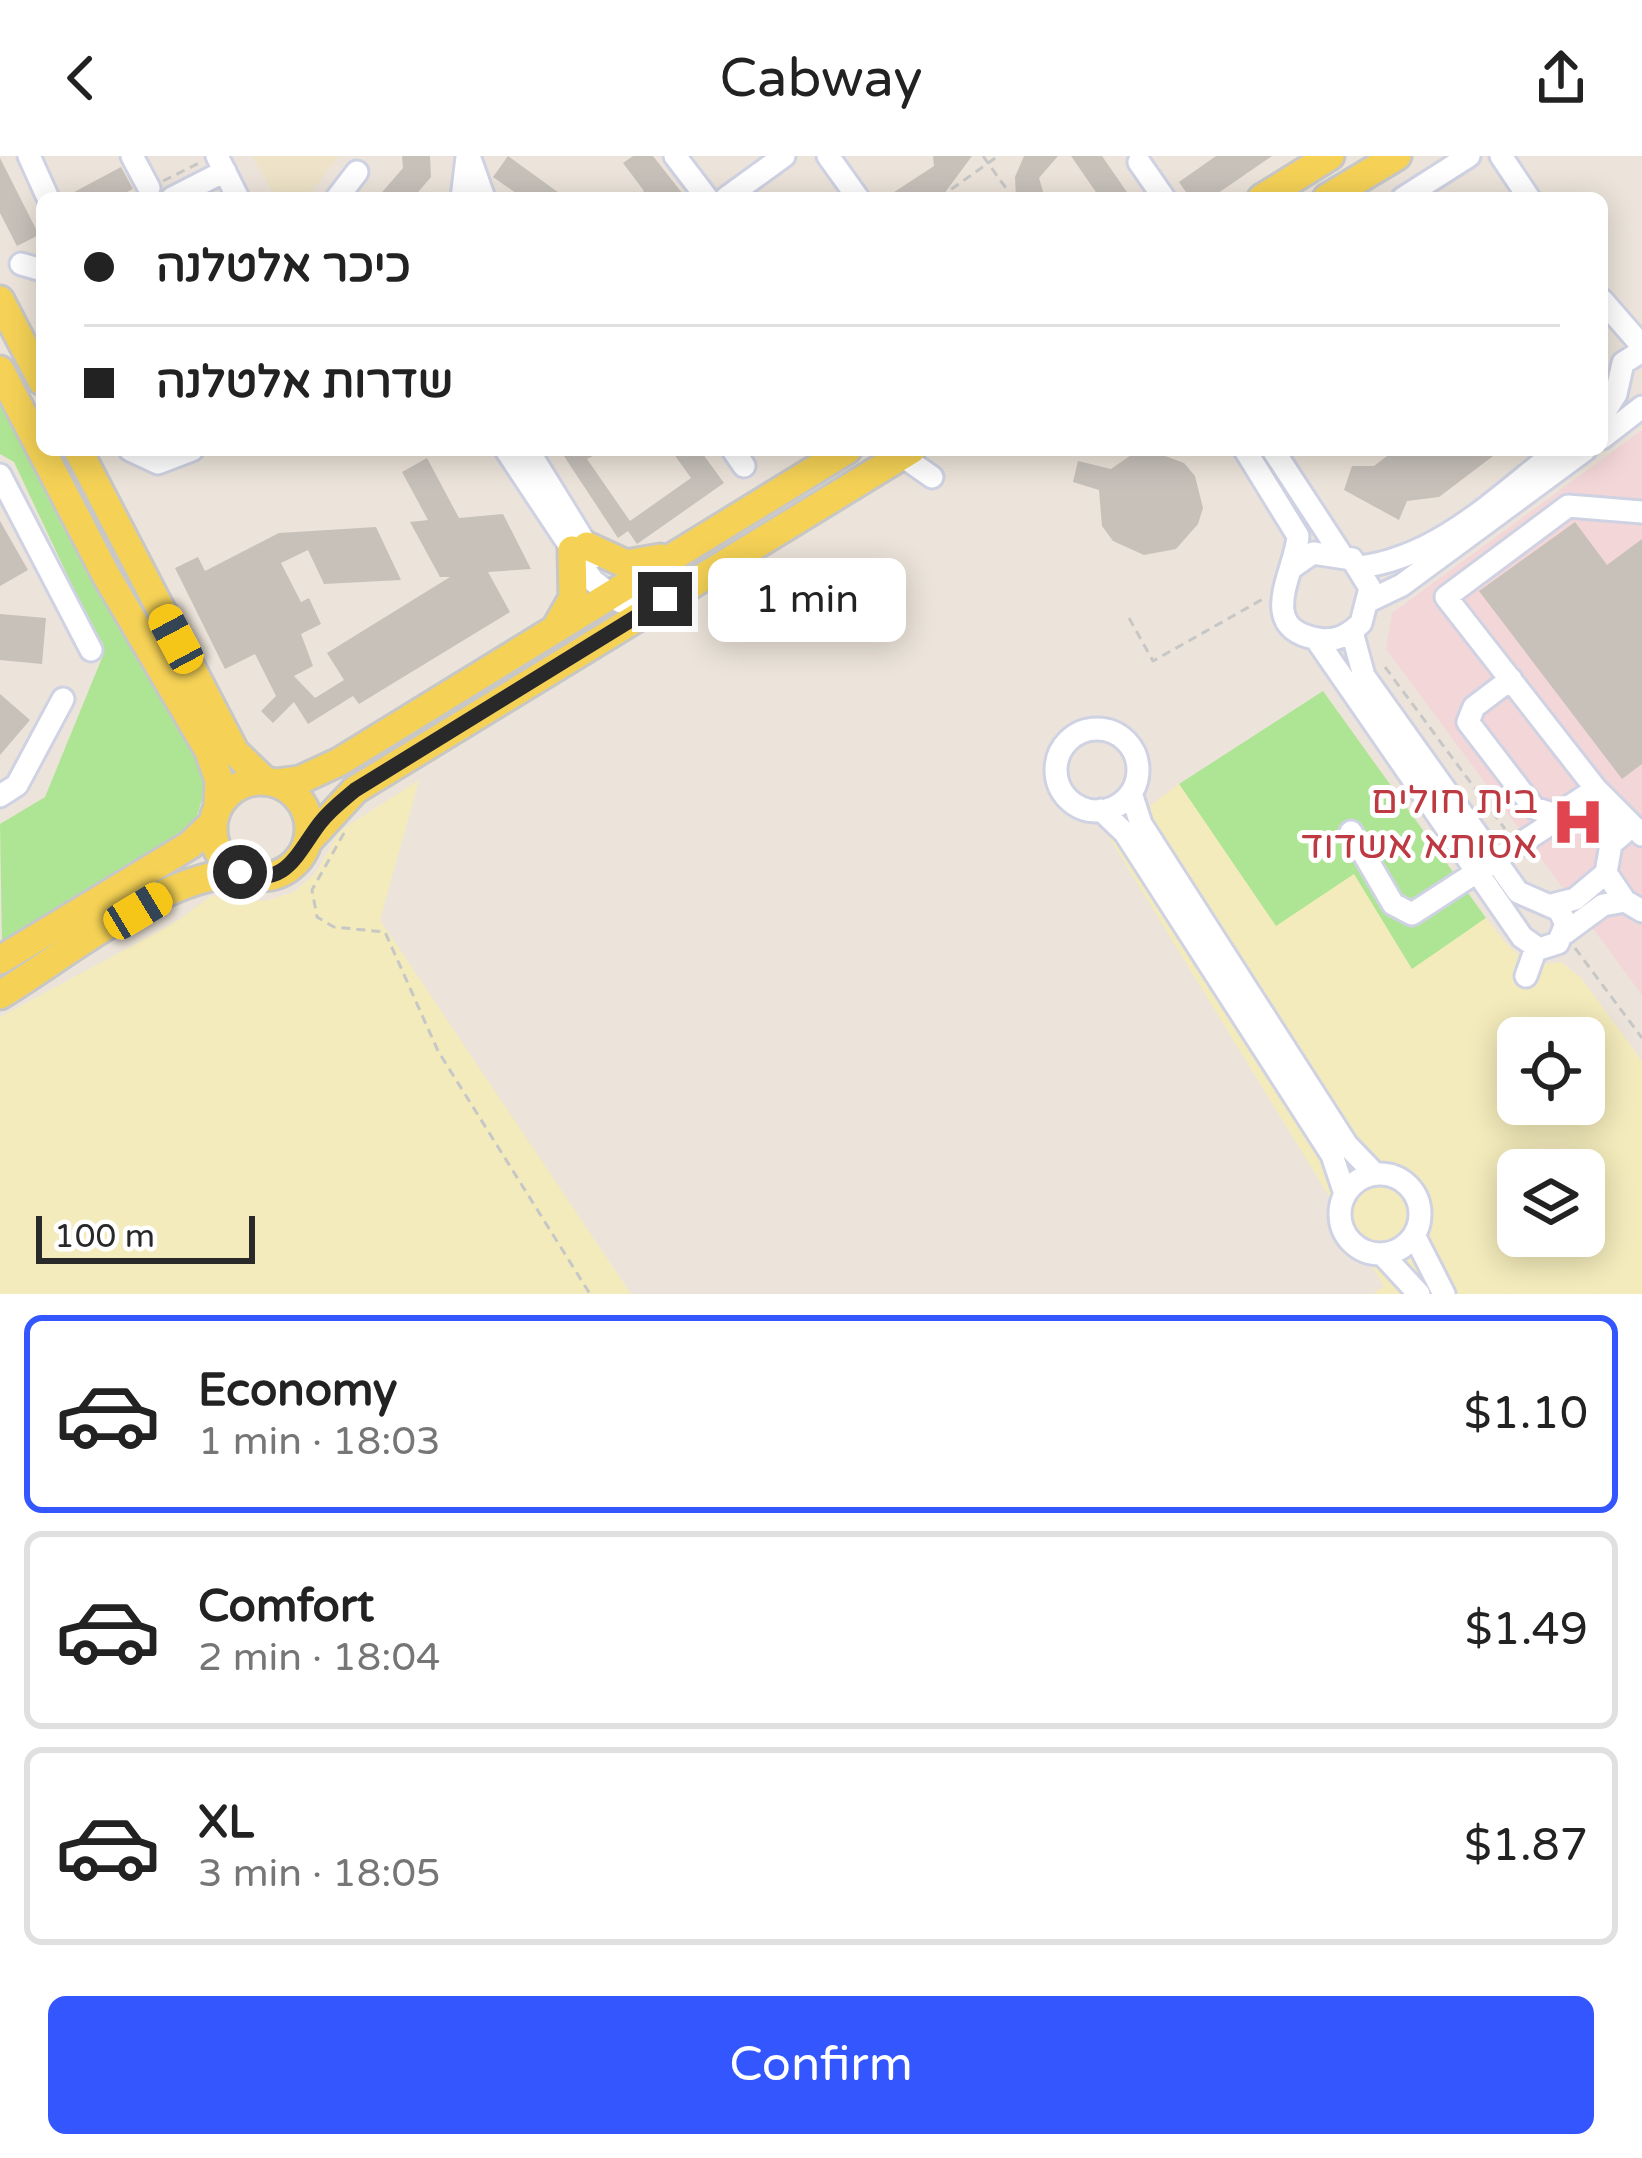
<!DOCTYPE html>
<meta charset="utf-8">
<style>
body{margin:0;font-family:"Varela Round",Heebo,sans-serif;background:#f6f6f6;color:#222;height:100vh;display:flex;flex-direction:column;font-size:45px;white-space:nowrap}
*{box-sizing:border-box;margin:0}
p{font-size:39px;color:#767676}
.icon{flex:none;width:66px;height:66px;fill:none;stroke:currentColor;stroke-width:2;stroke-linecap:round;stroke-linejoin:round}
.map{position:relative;height:1138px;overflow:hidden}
.side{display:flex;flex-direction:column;background:#fff;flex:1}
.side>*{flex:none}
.hud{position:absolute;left:36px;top:36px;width:1572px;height:264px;border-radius:18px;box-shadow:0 6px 30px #0003;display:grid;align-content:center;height:264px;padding:0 48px;background:#fff}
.buttons{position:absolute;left:1497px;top:861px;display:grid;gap:24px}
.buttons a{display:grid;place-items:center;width:108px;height:108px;border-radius:18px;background:#fff;box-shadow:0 6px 30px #0003;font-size:60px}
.scale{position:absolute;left:36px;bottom:30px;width:219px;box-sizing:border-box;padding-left:12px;border:6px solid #292929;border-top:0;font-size:33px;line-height:42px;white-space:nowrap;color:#292929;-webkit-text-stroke:9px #fff;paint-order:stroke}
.end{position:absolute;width:54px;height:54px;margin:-27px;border:15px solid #292929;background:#fff;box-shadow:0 0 0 6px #fff}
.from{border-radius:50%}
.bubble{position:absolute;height:84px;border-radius:18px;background:#fff;box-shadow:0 6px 30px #0003;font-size:39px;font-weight:600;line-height:84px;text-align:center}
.car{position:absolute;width:36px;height:72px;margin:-36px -18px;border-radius:15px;box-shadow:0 0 9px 3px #0007;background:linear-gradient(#f5c518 24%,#345 0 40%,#f5c518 0 76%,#345 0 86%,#f5c518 0)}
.hud b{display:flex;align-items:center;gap:42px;height:114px;font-size:45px}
.hud b+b{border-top:3px solid #e0e0e0}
.hud i{width:30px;height:30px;background:#222}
ul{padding:21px 0 0;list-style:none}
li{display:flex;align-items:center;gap:36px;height:198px;margin:0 24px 18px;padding:0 24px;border:6px solid #e0e0e0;border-radius:18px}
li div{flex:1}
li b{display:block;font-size:45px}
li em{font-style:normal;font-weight:600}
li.on{border-color:#3456ff}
li>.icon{width:108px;height:108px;stroke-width:1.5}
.cta{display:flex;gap:24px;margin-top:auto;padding:24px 48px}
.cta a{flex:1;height:138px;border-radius:18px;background:#3456ff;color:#fff;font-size:48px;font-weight:600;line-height:138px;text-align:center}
header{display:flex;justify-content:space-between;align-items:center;height:156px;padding:0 48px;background:#fff;font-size:54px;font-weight:600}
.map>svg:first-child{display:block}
</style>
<header><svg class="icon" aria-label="back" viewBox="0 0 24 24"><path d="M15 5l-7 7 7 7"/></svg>Cabway<svg class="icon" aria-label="share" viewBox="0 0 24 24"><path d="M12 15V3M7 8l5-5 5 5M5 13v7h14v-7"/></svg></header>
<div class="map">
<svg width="1642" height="1138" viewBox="0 0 1642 1138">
<rect width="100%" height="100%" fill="#ece4da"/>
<path fill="#eee3c8" d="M 252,0 L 339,0 L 307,42 L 276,42 Z"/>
<path fill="#f3d6d7" d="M 1642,274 L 1642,839 L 1386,493 L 1392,457 Z"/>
<path fill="#aee594" d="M 0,246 L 209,620 L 192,677 L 2,787 L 0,668 L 45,641 L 104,497 L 14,306 L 0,298 Z
M 1323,535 L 1486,762 L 1412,814 L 1276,771 L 1179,628 Z"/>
<path fill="#f3ebbb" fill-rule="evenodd" d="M 419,624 L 380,764 L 631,1138 L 0,1138 L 0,861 L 174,767 L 211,740 L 265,745 L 294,736 L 315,718 L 340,675 Z
M 1179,628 L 1276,770 L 1354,718 L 1412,813 L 1486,762 C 1507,789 1523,815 1561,806 L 1581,822 L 1642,905 L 1642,1138 L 1373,1138 L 1384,1130 L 1109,681 ZM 1518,882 L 1584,882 L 1584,948 L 1518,948 ZM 1518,1014 L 1584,1014 L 1584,1080 L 1518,1080 Z"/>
<path fill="#c7c1ba" d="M 402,0 L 430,0 L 431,21 L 413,42 L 377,42 L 403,12 Z
M 508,0 L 566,42 L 523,42 L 493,21 Z
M 633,0 L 653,0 L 686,42 L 634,42 L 644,35 L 623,7 Z
M 933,0 L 972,0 L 941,42 L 885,42 L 934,10 Z
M 1024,0 L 1058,0 L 1039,22 L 1045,42 L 1016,42 L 1015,21 Z
M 1071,0 L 1102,0 L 1131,42 L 1100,42 Z
M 1216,0 L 1272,0 L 1211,42 L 1190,42 L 1179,26 Z
M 0,2 L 39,79 L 17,90 L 0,57 Z
M 121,11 L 133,33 L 115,42 L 63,42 Z
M 560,294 L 605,294 L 587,303 L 630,365 L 691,322 L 671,294 L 700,294 L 724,327 L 637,388 L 628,375 L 618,382 Z
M 1395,294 L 1501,294 L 1439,341 L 1407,345 L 1399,364 L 1344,334 L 1352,310 L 1374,310 Z
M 1152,295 L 1184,307 L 1195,320 L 1203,352 L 1198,368 L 1176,393 L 1144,399 L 1113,385 L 1102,370 L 1099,334 L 1073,326 L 1078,305 L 1111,313 L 1134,297 Z
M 427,302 L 459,362 L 503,358 L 531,413 L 488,416 L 510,456 L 359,548 L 353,540 L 308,568 L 294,546 L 273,567 L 261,555 L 276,540 L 255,498 L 225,513 L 175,412 L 198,401 L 205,415 L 279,377 L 376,371 L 401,424 L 324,428 L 308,394 L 281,407 L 301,446 L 309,442 L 321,468 L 301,478 L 313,510 L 294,520 L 315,542 L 344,524 L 327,497 L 450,421 L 440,421 L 410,366 L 428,364 L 402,316 Z
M 0,365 L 28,414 L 0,430 Z
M 1575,366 L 1607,409 L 1642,383 L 1642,608 L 1622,623 L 1479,435 Z
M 0,458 L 46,462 L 42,508 L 0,504 Z
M 0,538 L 30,564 L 0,599 Z"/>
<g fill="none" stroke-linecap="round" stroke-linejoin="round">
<g stroke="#cfd2e2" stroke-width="27">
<path id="minor" d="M 29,0 L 48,42
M 132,0 L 149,32
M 217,0 L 238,42
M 469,0 L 484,42
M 675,0 L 707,42
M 828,0 L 858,42
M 1501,0 L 1529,42
M 1139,6 L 1164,42
M 172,42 L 225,15
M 337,42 L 357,16
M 462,42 L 467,1
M 726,42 L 784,0
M 1403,42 L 1469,0
M 21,108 L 42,114
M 1602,144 L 1642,190
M 1602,260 L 1616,238 L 1623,207 L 1642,195
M 1602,282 L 1642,251
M 130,294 L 158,307 L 192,294
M 506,294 L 593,425 L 621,446 L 661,444
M 528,294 L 594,401
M 733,294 L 744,310
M 1245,294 L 1298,380 C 1296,415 1254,472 1318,483 C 1336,486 1349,479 1361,467 L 1370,432 L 1352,403 L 1313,397 L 1290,413
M 1273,294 L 1341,398
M 902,300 L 932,321
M 0,319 L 91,494
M 1642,356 L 1568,350 L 1446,441 L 1596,633 L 1642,679
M 1360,411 C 1439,401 1497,341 1558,294
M 1371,444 L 1402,429 L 1585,294
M 1316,483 L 1522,781 L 1539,793 L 1558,787 L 1566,768 L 1559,754 L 1518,736 L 1364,520 L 1352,476
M 1511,523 L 1474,551 L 1468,566 L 1534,652 L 1556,659 L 1596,633 L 1616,682
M1056 614a41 41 0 1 1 82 0a41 41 0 1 1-82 0Z
M 1131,637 L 1141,668 L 1347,989 L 1375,1018
M 0,640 L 17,629 L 63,543
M 1101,654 L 1125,677 L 1332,999 L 1345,1038
M 1351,676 L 1393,748 L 1412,758 L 1549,669 L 1556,659
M 1624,677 L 1611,688 L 1606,717 L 1625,745 L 1642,755
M 1552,749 L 1575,743 L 1606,717
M 1565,777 L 1603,749 L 1625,745
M 1526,820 L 1536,792
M1340 1058a40 40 0 1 1 80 0a40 40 0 1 1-80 0Z
M 1414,1079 L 1444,1138
M 1382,1098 L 1419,1138"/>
</g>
<g stroke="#c7c7c7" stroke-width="33">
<path id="major" d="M 1262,42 L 1330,0
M 1327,42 L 1397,0
M 0,144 L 42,225
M 0,214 L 106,419 L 209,595 L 219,624 L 218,648
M 78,294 L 235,596 L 264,624
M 587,390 L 626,408 L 661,402
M 557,470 L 573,442 L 572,394
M213 673a48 48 0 1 1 96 0a48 48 0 1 1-96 0Z
M 276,627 L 300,624 L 339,606 L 847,294
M 308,685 L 355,634 L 911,294
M 0,804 L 190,689 L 212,668
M 0,839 C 65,800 165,717 240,717"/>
</g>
<path stroke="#c7c7c7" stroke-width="3" stroke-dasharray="9 6" stroke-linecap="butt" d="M 983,0 L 1013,42
M 163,25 L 203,5
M 939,42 L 998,0
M 1129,462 L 1153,505 L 1263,443
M 1385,511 L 1505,673
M 344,677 L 312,734 L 317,761 L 334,771 L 385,776 L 438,895 L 590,1138
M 255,734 L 284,729 L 306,705
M 1575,792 L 1642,882"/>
<use href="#minor" stroke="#fff" stroke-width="21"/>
<use href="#major" stroke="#f5d256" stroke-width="27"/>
</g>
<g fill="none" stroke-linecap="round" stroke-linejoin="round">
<path stroke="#292929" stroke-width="15" d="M 240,716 C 286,733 297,697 320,667 C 330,654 342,645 355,634 L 665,443"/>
</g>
<defs>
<g id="hospital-bare" transform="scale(4.14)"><path d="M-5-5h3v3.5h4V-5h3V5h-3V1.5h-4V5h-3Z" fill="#e0444e" stroke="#fff" stroke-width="2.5" paint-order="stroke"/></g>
</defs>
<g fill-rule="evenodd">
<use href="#hospital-bare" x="1578" y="666"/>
</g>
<g text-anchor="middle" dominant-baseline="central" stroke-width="10" stroke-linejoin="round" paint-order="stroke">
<g font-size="39" fill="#be3a42" stroke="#fff" text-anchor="end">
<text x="1538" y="644">בית חולים<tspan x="1538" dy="45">אסותא אשדוד</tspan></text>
</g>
</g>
</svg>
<div class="buttons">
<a><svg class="icon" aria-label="locate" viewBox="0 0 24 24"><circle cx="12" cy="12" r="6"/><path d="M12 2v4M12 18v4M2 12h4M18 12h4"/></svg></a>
<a><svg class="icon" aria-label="layers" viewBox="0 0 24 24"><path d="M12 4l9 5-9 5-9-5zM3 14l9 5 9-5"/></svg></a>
</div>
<div class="scale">100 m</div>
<i class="end from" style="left:240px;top:716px"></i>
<i class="end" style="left:665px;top:443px"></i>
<div class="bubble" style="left:708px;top:402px;width:198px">1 min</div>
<i class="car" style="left:176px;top:483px;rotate:332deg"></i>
<i class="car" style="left:138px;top:755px;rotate:59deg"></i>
<div class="hud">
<b><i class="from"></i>כיכר אלטלנה</b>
<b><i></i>שדרות אלטלנה</b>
</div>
</div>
<section class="side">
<ul>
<li class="on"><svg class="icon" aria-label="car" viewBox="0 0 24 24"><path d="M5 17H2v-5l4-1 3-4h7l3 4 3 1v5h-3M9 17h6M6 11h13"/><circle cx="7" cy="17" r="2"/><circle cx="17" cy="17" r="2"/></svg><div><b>Economy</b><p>1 min · 18:03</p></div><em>$1.10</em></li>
<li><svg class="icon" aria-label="car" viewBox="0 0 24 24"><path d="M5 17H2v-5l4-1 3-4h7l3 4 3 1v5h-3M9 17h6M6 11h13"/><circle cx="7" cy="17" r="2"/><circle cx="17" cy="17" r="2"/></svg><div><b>Comfort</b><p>2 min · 18:04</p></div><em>$1.49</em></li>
<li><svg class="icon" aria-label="car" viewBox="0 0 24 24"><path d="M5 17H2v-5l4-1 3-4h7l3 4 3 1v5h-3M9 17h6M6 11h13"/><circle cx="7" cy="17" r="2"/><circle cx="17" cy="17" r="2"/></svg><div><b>XL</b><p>3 min · 18:05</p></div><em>$1.87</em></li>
</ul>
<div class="cta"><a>Confirm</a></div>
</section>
